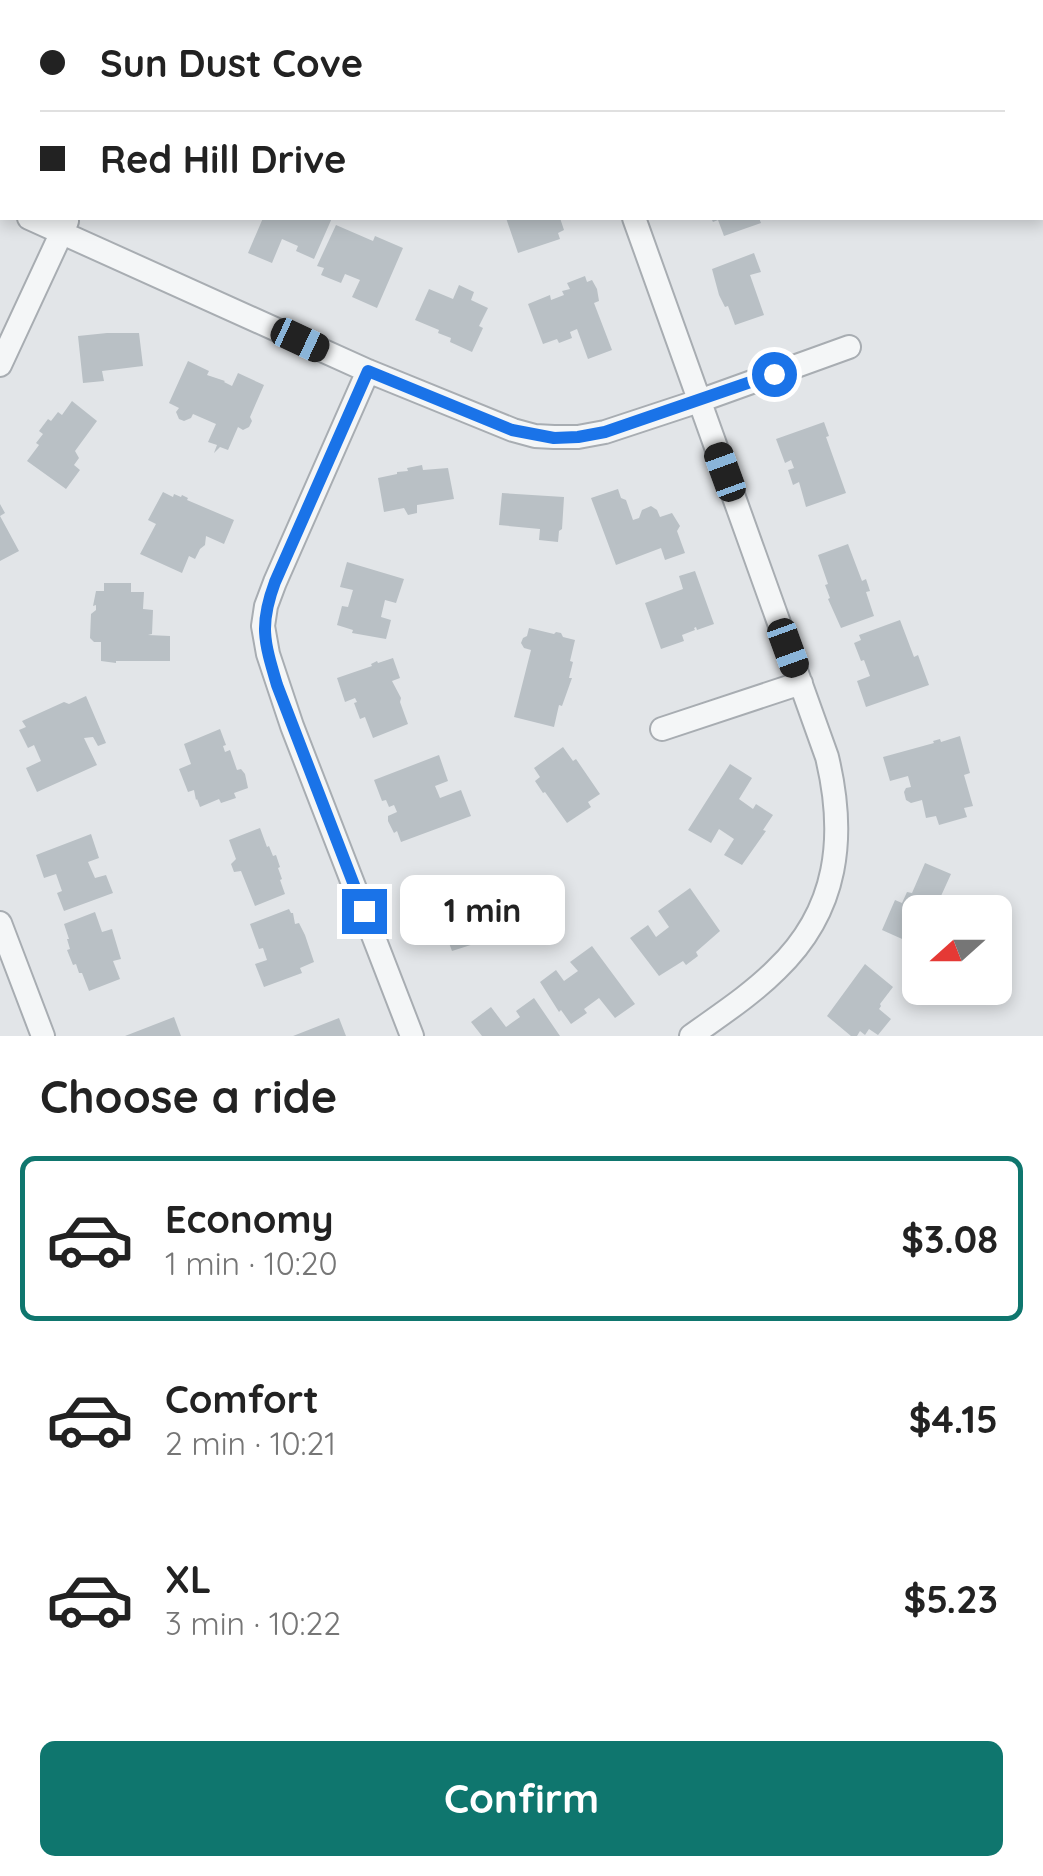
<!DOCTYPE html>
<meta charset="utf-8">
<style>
body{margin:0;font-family:Quicksand,sans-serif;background:#f2f2f2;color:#222;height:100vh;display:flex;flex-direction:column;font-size:38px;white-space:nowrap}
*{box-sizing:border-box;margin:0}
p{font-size:32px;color:#767676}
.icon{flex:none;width:55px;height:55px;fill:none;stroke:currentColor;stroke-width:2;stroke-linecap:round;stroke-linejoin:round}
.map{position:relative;height:1036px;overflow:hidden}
.sheet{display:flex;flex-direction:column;background:#fff;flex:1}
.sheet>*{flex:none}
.banner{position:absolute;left:0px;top:0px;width:1045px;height:220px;box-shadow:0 5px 15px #0003;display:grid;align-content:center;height:220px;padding:0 40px;background:#fff}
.needle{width:65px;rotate:249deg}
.tools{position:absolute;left:902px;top:895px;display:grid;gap:20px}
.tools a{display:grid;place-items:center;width:110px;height:110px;border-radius:15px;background:#fff;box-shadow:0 5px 15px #0003;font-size:50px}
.end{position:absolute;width:45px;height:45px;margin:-22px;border:12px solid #1a73e8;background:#fff;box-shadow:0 0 0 5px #fff}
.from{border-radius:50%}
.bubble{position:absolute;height:70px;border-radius:15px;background:#fff;box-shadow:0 5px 15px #0003;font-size:32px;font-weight:800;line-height:70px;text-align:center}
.car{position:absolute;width:30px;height:60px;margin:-30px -15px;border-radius:12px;box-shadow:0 0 8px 2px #0007;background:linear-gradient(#222 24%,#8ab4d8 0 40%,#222 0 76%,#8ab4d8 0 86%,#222 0)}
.banner b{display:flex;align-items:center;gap:35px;height:95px;font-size:38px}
.banner b+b{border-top:2px solid #e0e0e0}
.banner i{width:25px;height:25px;background:#222}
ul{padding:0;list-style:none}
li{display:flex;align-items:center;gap:30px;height:165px;margin:0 20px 15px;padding:0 20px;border:5px solid transparent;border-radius:15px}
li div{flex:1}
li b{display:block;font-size:38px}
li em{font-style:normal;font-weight:800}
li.selected{border-color:#0f766e}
li>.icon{width:90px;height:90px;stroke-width:1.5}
h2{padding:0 40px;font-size:45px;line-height:120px}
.cta{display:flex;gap:20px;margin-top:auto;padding:20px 40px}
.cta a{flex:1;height:115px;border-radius:15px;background:#0f766e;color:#fff;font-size:40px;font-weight:800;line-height:115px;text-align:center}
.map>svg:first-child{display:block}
</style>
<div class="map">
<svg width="1043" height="1036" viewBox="0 0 1043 1036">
<rect width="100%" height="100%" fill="#e2e5e8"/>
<path fill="#b9c0c5" d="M 263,218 L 332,218 L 314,259 L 296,251 L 298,246 L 282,239 L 272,263 L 248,253 Z
M 506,218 L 560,218 L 564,230 L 558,233 L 560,239 L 518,253 Z
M 711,218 L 759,218 L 761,223 L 724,236 L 718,220 L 713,222 Z
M 336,225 L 373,241 L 375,236 L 403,248 L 377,308 L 352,297 L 360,280 L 345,274 L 341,283 L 321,275 L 324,268 L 317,266 Z
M 754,253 L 761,272 L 750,275 L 764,315 L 735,325 L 728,306 L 725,307 L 719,295 L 712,269 Z
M 585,276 L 587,282 L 592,280 L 597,289 L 599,301 L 594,303 L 612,350 L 588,359 L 577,329 L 570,332 L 572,338 L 559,343 L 557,339 L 543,344 L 528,304 L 550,295 L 551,300 L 564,295 L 562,291 L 570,289 L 567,283 Z
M 459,285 L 474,292 L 471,300 L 488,308 L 479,326 L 483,328 L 472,352 L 450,342 L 451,338 L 438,333 L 439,330 L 415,320 L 429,289 L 453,299 Z
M 107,333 L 139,333 L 143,366 L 102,371 L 104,381 L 83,383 L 78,336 Z
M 188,361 L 209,371 L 207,375 L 225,381 L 224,382 L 232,386 L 238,373 L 264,385 L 250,417 L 252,421 L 249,427 L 243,430 L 238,427 L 228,450 L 220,447 L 214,453 L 217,445 L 208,442 L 216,424 L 193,414 L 191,418 L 184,421 L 179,419 L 176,412 L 179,408 L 169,403 Z
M 72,401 L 97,421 L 75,451 L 79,458 L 74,465 L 80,470 L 66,489 L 27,461 L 39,445 L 36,443 L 43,434 L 39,431 L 48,419 L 51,421 L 58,412 L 62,415 Z
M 824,422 L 829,436 L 826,437 L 846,493 L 806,507 L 799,482 L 793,485 L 788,470 L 794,468 L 791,460 L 785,463 L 776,439 Z
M 422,465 L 423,470 L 448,468 L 454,499 L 417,505 L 417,513 L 408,515 L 404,508 L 384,512 L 378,478 L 397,474 L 397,472 L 408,471 L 407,468 Z
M 618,489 L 621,498 L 626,500 L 633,520 L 639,518 L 642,510 L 651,506 L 657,510 L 660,517 L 672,513 L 680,526 L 677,531 L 685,553 L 665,560 L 661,548 L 616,565 L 591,498 Z
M 163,492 L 173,497 L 174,494 L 181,497 L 182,495 L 188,498 L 187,500 L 234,520 L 224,544 L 206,536 L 205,545 L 200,549 L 195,559 L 189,556 L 182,573 L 140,554 L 156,524 L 148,520 Z
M 502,493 L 564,497 L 562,529 L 559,531 L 558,542 L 539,540 L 540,529 L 499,525 Z
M 0,504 L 5,513 L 0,516 L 19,551 L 0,561 Z
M 848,544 L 862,581 L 866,579 L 870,591 L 866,592 L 874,616 L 841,628 L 828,599 L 830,598 L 825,585 L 828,584 L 818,555 Z
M 347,562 L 404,579 L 396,603 L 385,600 L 381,617 L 391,620 L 386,639 L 352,633 L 353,630 L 337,625 L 342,606 L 348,607 L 353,590 L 340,587 Z
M 695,571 L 714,624 L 697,630 L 696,627 L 694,628 L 695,630 L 682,635 L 684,641 L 661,649 L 645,603 L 683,589 L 679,576 Z
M 104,583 L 131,583 L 131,592 L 144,592 L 143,609 L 153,610 L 152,634 L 148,635 L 170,636 L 170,661 L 116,661 L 116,663 L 101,661 L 101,642 L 94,642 L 90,638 L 91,614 L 96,610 L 96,605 L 93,606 L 96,591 L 104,591 Z
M 900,620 L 914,657 L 918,655 L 929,685 L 866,707 L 857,681 L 870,676 L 864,660 L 861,661 L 854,643 L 861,640 L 859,635 Z
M 529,628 L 554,634 L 556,632 L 561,633 L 563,637 L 575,640 L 570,661 L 573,662 L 569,678 L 572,678 L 562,706 L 559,705 L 554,727 L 514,717 L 531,650 L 524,648 L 521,643 L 523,638 L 527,636 Z
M 393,658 L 400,678 L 392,681 L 401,698 L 400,702 L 408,724 L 373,738 L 365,717 L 360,719 L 354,703 L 357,702 L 355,698 L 345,702 L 337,678 L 372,666 L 371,664 L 377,661 L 378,663 Z
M 86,696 L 106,743 L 98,746 L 93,737 L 84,738 L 97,765 L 37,792 L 26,768 L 41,761 L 34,745 L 28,748 L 19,730 L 26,727 L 22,721 L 64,702 L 69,704 Z
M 220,729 L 226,745 L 223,746 L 225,752 L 230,750 L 237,770 L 241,769 L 245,774 L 248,788 L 234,793 L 236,798 L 221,803 L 219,799 L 200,807 L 197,799 L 196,800 L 194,790 L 188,792 L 179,769 L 191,764 L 184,744 Z
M 960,736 L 970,773 L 964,775 L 973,806 L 964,808 L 967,817 L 939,825 L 936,816 L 926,818 L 922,800 L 911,803 L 906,800 L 904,792 L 906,788 L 911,787 L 908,776 L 890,781 L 883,757 L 934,743 L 933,741 L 940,739 L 941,742 Z
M 563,747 L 573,761 L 576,759 L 600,794 L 588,802 L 591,807 L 567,823 L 545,792 L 543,793 L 535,781 L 540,777 L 534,768 Z
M 439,755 L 448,781 L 435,786 L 440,798 L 461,790 L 471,816 L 401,842 L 397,831 L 394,833 L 388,821 L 388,816 L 397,812 L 394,805 L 389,807 L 386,800 L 382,801 L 374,780 Z
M 730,764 L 752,778 L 739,799 L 753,809 L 756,804 L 773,815 L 763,830 L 766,831 L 742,865 L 724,855 L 734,839 L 719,829 L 711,843 L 688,830 Z
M 260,828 L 267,847 L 269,846 L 273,856 L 276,855 L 280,867 L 278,868 L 282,879 L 280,880 L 285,894 L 255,906 L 241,871 L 234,872 L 231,864 L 236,859 L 229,840 Z
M 91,834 L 99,858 L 88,862 L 95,878 L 106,875 L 113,893 L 64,911 L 57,893 L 62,891 L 56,874 L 44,878 L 36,855 Z
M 925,863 L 951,874 L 941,896 L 948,899 L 947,903 L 952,905 L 949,912 L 920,912 L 920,947 L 882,930 L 895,900 L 902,903 L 907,892 L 912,893 Z
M 468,876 L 477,900 L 487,897 L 493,913 L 489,915 L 495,931 L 484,938 L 483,935 L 477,937 L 480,942 L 452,951 L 443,927 L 447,925 L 442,914 L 445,913 L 436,889 Z
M 690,888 L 720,931 L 696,952 L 698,956 L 686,965 L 683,961 L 659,976 L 630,938 L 648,925 L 656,937 L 669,927 L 658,911 Z
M 289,909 L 291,913 L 293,913 L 295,924 L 299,923 L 305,935 L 314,962 L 300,968 L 302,973 L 264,987 L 255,964 L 267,960 L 263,948 L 259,949 L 250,924 Z
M 95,912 L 102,932 L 112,929 L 121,959 L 113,961 L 120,979 L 89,991 L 82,973 L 79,973 L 76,964 L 73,965 L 67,950 L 70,949 L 67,939 L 69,939 L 64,924 Z
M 592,946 L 635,1004 L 615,1018 L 599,998 L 584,1009 L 587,1013 L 571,1024 L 561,1010 L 559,1012 L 540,982 L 556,970 L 564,981 L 578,971 L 570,962 Z
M 865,964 L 893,987 L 880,1004 L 881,1006 L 879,1009 L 891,1019 L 878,1035 L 869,1029 L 865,1035 L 860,1031 L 857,1036 L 851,1036 L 827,1016 Z
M 534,998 L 560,1036 L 482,1036 L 471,1022 L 491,1007 L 506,1027 L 520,1017 L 516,1011 Z
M 174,1017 L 181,1036 L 125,1036 Z
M 339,1018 L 346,1036 L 293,1036 Z"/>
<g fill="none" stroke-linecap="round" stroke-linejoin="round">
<g stroke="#a8adb2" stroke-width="26">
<path id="street" d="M 557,0 L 558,2
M 0,205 L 2,207
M 29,218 L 368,371 L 513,430 L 535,436 L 554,437 L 578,437 L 605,432 L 699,401 L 849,347
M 634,218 L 827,757 C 846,836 839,910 776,970 C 751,995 720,1015 691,1036
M 0,365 L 67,221
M 368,371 L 275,582 L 266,606 L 263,626 L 268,654 L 292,726 L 412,1036
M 662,729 L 801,683
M 0,923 L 43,1036"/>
</g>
<use href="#street" stroke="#f4f6f7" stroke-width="22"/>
</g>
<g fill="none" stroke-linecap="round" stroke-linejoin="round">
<path stroke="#1a73e8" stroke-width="12" d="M 364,911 L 277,685 C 264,641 259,625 275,582 L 368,371 L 512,430 L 554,438 L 578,437 L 605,432 L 774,374"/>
</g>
</svg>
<div class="tools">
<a><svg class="needle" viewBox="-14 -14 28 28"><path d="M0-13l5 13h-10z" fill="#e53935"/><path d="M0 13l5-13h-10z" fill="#767676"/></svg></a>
</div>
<i class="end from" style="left:774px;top:374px"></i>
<i class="end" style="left:364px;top:911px"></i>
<div class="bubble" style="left:400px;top:875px;width:165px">1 min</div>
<i class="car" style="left:300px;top:340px;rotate:115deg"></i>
<i class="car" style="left:725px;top:472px;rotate:340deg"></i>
<i class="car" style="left:788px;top:648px;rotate:160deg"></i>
<div class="banner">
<b><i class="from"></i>Sun Dust Cove</b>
<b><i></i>Red Hill Drive</b>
</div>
</div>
<section class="sheet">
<h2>Choose a ride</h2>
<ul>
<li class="selected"><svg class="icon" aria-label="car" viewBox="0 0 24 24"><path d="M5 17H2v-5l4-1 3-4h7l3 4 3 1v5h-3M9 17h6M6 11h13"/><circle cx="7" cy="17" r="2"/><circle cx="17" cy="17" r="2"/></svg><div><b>Economy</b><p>1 min · 10:20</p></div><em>$3.08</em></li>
<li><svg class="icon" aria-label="car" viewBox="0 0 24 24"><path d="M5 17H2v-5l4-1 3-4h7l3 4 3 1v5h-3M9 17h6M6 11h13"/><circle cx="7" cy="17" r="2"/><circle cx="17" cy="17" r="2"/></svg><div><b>Comfort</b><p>2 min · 10:21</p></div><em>$4.15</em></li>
<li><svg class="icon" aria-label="car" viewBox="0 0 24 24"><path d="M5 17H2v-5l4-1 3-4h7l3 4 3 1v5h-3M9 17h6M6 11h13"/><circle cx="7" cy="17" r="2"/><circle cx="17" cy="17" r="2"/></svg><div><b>XL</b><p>3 min · 10:22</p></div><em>$5.23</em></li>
</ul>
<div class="cta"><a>Confirm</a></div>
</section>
